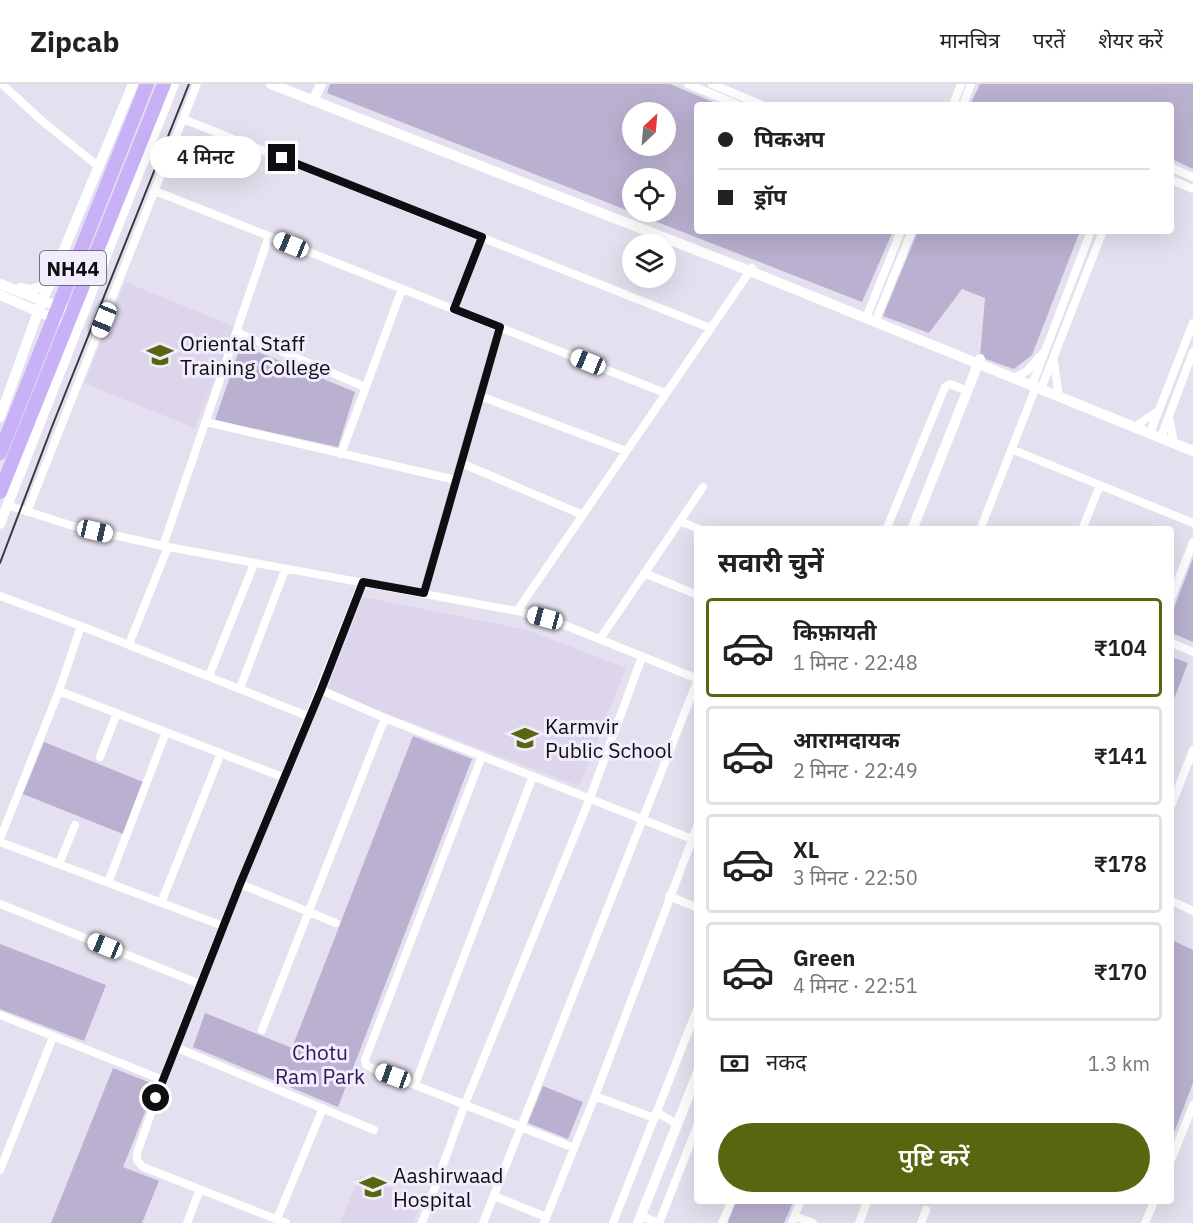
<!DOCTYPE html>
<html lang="hi">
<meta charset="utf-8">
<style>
body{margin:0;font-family:"IBM Plex Sans","Noto Sans Devanagari",sans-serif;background:#f2f2f2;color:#222;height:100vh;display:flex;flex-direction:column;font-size:22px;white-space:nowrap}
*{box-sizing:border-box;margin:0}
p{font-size:20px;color:#767676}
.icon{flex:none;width:33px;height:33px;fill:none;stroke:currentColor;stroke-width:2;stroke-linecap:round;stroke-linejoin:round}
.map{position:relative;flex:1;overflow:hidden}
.sheet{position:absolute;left:694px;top:442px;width:480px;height:678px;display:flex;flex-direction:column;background:#fff;border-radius:6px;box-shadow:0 6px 24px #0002}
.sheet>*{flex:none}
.guide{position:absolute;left:694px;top:18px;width:480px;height:132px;border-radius:6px;box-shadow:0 6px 24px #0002;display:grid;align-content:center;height:132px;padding:0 24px;background:#fff}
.needle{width:39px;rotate:26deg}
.buttons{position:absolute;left:622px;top:18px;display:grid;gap:12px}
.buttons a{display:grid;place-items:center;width:54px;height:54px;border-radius:50%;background:#fff;box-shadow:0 6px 24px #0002;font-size:30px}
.end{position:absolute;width:27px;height:27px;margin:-14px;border:8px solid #0f0e12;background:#fff;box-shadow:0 0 0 3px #fff}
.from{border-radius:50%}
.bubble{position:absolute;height:42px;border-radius:21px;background:#fff;box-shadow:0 6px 24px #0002;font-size:20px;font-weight:600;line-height:42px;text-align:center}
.car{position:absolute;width:18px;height:36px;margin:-18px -9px;border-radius:8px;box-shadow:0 0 4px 2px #0007;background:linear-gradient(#fff 24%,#345 0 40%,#fff 0 76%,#345 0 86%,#fff 0)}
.guide b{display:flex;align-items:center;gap:21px;height:57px;font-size:22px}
.guide b+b{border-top:2px solid #e0e0e0}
.guide i{width:15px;height:15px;background:#222}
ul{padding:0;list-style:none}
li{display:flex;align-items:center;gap:18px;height:99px;margin:0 12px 9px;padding:0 12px;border:3px solid #e0e0e0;border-radius:6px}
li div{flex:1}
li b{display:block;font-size:22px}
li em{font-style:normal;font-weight:600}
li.current{border-color:#58670f}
li>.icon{width:54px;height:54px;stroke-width:1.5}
h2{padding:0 24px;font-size:27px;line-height:72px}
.pay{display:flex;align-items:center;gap:15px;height:66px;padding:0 24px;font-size:22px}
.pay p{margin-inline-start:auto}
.button{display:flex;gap:12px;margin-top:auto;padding:12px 24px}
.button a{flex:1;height:69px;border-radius:36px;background:#58670f;color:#fff;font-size:24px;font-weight:600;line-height:69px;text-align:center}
header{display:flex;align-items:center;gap:36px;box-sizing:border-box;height:84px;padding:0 30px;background:#fff;border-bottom:2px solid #e0e0e0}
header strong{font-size:28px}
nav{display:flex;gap:33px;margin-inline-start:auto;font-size:21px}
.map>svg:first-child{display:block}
</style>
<header>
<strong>Zipcab</strong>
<nav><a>मानचित्र</a><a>परतें</a><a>शेयर करें</a></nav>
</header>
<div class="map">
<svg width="1193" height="1139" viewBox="0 0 1193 1139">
<rect width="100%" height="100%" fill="#e4e0ef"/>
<path fill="#dcd5eb" d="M 125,198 L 235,243 L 195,344 L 84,299 Z
M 363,513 L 527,546 L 626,584 L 579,702 L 327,607 Z
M 360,1091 L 422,1116 L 413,1139 L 340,1139 Z"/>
<path fill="#bab0d0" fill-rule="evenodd" d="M 330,0 L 670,0 L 720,21 L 698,21 L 698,147 L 893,147 L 862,218 L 327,9 ZM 666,28 L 666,62 L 633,62 L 633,28 ZM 633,94 L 666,94 L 666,128 L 633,128 Z
M 980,0 L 1193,0 L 1193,85 L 1172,75 L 1172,21 L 970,21 Z
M 918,147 L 1080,147 L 1032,271 L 1014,285 L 980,273 L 985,214 L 962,205 L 929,249 L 883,232 Z
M 241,261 L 355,308 L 338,363 L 215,336 Z
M 1193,474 L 1193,558 L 1172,549 L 1172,529 Z
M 1172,573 L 1188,579 L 1172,620 Z
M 413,652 L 472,675 L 338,1023 L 193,963 L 205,929 L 292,964 Z
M 44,658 L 143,698 L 123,750 L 23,710 Z
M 1172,856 L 1193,866 L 1193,999 L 1172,1054 Z
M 0,860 L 106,901 L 84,957 L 0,925 Z
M 113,984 L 156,1001 L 123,1083 L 159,1097 L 142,1139 L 51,1139 Z
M 543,1002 L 583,1018 L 568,1055 L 528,1039 Z
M 736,1118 L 793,1118 L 784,1139 L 729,1139 L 728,1138 Z"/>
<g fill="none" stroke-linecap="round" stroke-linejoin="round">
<path stroke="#fff" stroke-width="8" d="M 2,0 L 41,36 L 99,83
M 688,0 L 738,21
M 712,0 L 762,21
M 953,21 L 961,0
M 963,21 L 971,0
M 183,35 L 710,244
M 1172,84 L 1193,93
M 1172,96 L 1193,105
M 155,107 L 665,309
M 454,225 L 482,153
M 866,234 L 901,147
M 875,238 L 912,147
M 236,248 L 365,303
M 1054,277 L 1058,307
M 1019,291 L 1027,287 L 1042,270
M 1032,301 L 1091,147
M 1041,305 L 1103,147
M 480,312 L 626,367
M 1169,334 L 1173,353
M 206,338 L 456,396
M 1140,339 L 1158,327
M 1150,349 L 1193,239
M 1161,353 L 1193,268
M 1011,365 L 1193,439
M 341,370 L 402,205
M 461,379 L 583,431
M 7,421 L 73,442 L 163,462 L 517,527 L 557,538 L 698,595
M 27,428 L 197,0
M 680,437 L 701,446
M 886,446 L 945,303 L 950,300 L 968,307
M 980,446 L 1036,303
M 1082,446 L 1100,401
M 163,462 L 269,152
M 644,489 L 698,511
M 424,509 L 500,243
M 0,512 L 81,542 L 310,633
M 1172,512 L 1193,458
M 517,527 L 752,184
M 600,555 L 703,403
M 1172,559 L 1193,568
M 129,560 L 168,463
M 209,592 L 254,480
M 240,604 L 285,486
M 321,606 L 385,634 L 692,755
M 59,607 L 285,694
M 482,672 L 365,976 L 366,981 L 372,984 L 574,1064
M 100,673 L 117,629
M 1172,720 L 1193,666
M 0,755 L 59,607 L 81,542
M 0,758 L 223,842
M 59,780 L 75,741
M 108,799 L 166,648
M 240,800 L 336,839
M 669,812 L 698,824
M 1172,817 L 1193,827
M 161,819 L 221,669
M 0,820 L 200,900
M 0,931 L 163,996
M 262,946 L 385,634
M 175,963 L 374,1046
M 415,1000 L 533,692
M 595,1012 L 654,1034
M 656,1028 L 677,1040
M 1172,1074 L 1193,1021
M 0,1086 L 53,953
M 494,1112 L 546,1133
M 641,1132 L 660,1139
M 795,1132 L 813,1139
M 277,1135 L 323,1024
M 187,1139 L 200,1105
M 286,1139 L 143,1083 L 137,1076 L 137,1069 C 204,875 289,689 362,498
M 422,1139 L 465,1020 L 590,714 L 642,573
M 483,1139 L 698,595
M 544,1139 L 595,1012 L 698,740
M 613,1139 L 698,923
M 659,1139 L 698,1040
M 722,1139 L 731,1118
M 792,1139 L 800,1118
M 859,1139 L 867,1118
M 921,1139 L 926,1126
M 1145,1139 L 1154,1118"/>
<path stroke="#fff" stroke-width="10" d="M 271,0 L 750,187 L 1193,367
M 313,17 L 321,0
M 0,200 L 79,231
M 20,204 L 29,206 L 50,201
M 0,211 L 74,243
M 0,333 L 38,228 L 133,0
M 0,440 L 174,0
M 912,446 L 980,275
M 638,1139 L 698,988"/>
<path stroke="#c8b1f6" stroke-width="14" d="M 0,369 L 147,0
M 0,408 L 164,0"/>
<path stroke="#3b3a40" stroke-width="2" d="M 0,479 L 53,340 L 189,0"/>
</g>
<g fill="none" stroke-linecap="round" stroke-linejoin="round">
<path stroke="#0f0e12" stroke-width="8" d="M 156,1014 L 240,800 L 321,606 L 363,498 L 424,509 L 500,243 L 454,225 L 482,153 L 282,74"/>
</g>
<defs>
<g id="university-bare" transform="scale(2.07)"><path d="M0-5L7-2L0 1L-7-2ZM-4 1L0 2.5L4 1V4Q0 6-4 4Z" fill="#58670f" stroke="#f1edfc" stroke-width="2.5" paint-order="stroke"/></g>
<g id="school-bare" transform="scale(2.07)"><path d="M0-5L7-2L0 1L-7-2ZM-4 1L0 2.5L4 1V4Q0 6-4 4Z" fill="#58670f" stroke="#f1edfc" stroke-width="2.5" paint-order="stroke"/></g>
</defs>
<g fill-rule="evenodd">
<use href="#university-bare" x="160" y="271"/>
<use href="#school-bare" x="525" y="654"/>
<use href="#school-bare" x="373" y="1103"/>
</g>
<g text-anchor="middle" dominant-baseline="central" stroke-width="6" stroke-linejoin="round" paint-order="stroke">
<rect fill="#f1edfc" stroke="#535158" stroke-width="1.5" x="40" y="167" width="66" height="34" rx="4.5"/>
<g font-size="20" font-weight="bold" fill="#0f0e12">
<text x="73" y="184">NH44</text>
</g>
<g font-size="21" fill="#0f0e12" stroke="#f1edfc" text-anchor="start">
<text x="180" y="259">Oriental Staff<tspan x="180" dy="24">Training College</tspan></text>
<text x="545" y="642">Karmvir<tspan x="545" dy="24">Public School</tspan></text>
<text x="393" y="1091">Aashirwaad<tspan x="393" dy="24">Hospital</tspan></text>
</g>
<g font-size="21" fill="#331856" stroke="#f1edfc">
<text x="320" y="968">Chotu<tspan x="320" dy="24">Ram Park</tspan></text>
</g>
</g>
</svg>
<div class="buttons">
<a><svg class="needle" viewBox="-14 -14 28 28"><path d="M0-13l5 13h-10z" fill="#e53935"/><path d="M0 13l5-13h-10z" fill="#767676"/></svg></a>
<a><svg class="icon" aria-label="locate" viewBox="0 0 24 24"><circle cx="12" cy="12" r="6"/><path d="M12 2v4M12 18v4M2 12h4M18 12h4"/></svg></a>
<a><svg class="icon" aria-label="layers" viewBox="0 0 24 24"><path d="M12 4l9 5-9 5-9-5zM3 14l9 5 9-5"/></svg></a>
</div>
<i class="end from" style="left:156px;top:1014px"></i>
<i class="end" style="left:282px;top:74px"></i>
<div class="bubble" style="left:150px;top:52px;width:111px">4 मिनट</div>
<i class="car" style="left:291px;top:161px;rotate:292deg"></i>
<i class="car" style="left:104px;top:236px;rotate:202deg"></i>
<i class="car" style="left:588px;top:278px;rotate:292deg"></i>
<i class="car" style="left:95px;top:447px;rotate:103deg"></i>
<i class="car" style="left:545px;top:534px;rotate:285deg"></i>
<i class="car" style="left:105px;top:862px;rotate:292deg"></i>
<i class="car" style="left:393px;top:992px;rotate:290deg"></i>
<div class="guide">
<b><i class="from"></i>पिकअप</b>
<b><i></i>ड्रॉप</b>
</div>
<section class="sheet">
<h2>सवारी चुनें</h2>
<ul>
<li class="current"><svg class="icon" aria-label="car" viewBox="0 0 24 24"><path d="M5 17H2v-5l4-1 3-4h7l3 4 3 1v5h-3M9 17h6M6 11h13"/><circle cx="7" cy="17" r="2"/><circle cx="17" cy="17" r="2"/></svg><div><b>किफ़ायती</b><p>1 मिनट · 22:48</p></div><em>₹104</em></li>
<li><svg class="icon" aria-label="car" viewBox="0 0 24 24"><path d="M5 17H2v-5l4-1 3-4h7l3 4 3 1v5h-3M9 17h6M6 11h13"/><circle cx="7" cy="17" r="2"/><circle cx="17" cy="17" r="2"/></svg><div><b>आरामदायक</b><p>2 मिनट · 22:49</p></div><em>₹141</em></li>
<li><svg class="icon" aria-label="car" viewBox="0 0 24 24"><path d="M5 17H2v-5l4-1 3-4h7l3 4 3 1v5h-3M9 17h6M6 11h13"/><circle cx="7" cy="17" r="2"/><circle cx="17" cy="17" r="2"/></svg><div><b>XL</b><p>3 मिनट · 22:50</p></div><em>₹178</em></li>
<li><svg class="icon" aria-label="car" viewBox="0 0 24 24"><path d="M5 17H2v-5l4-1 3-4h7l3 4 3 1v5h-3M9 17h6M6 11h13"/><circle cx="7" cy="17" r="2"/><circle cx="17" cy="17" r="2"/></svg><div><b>Green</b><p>4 मिनट · 22:51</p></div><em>₹170</em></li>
</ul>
<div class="pay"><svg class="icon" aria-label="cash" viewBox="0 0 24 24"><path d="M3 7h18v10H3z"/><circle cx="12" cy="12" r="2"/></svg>नकद<p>1.3 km</p></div>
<div class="button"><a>पुष्टि करें</a></div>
</section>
</div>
